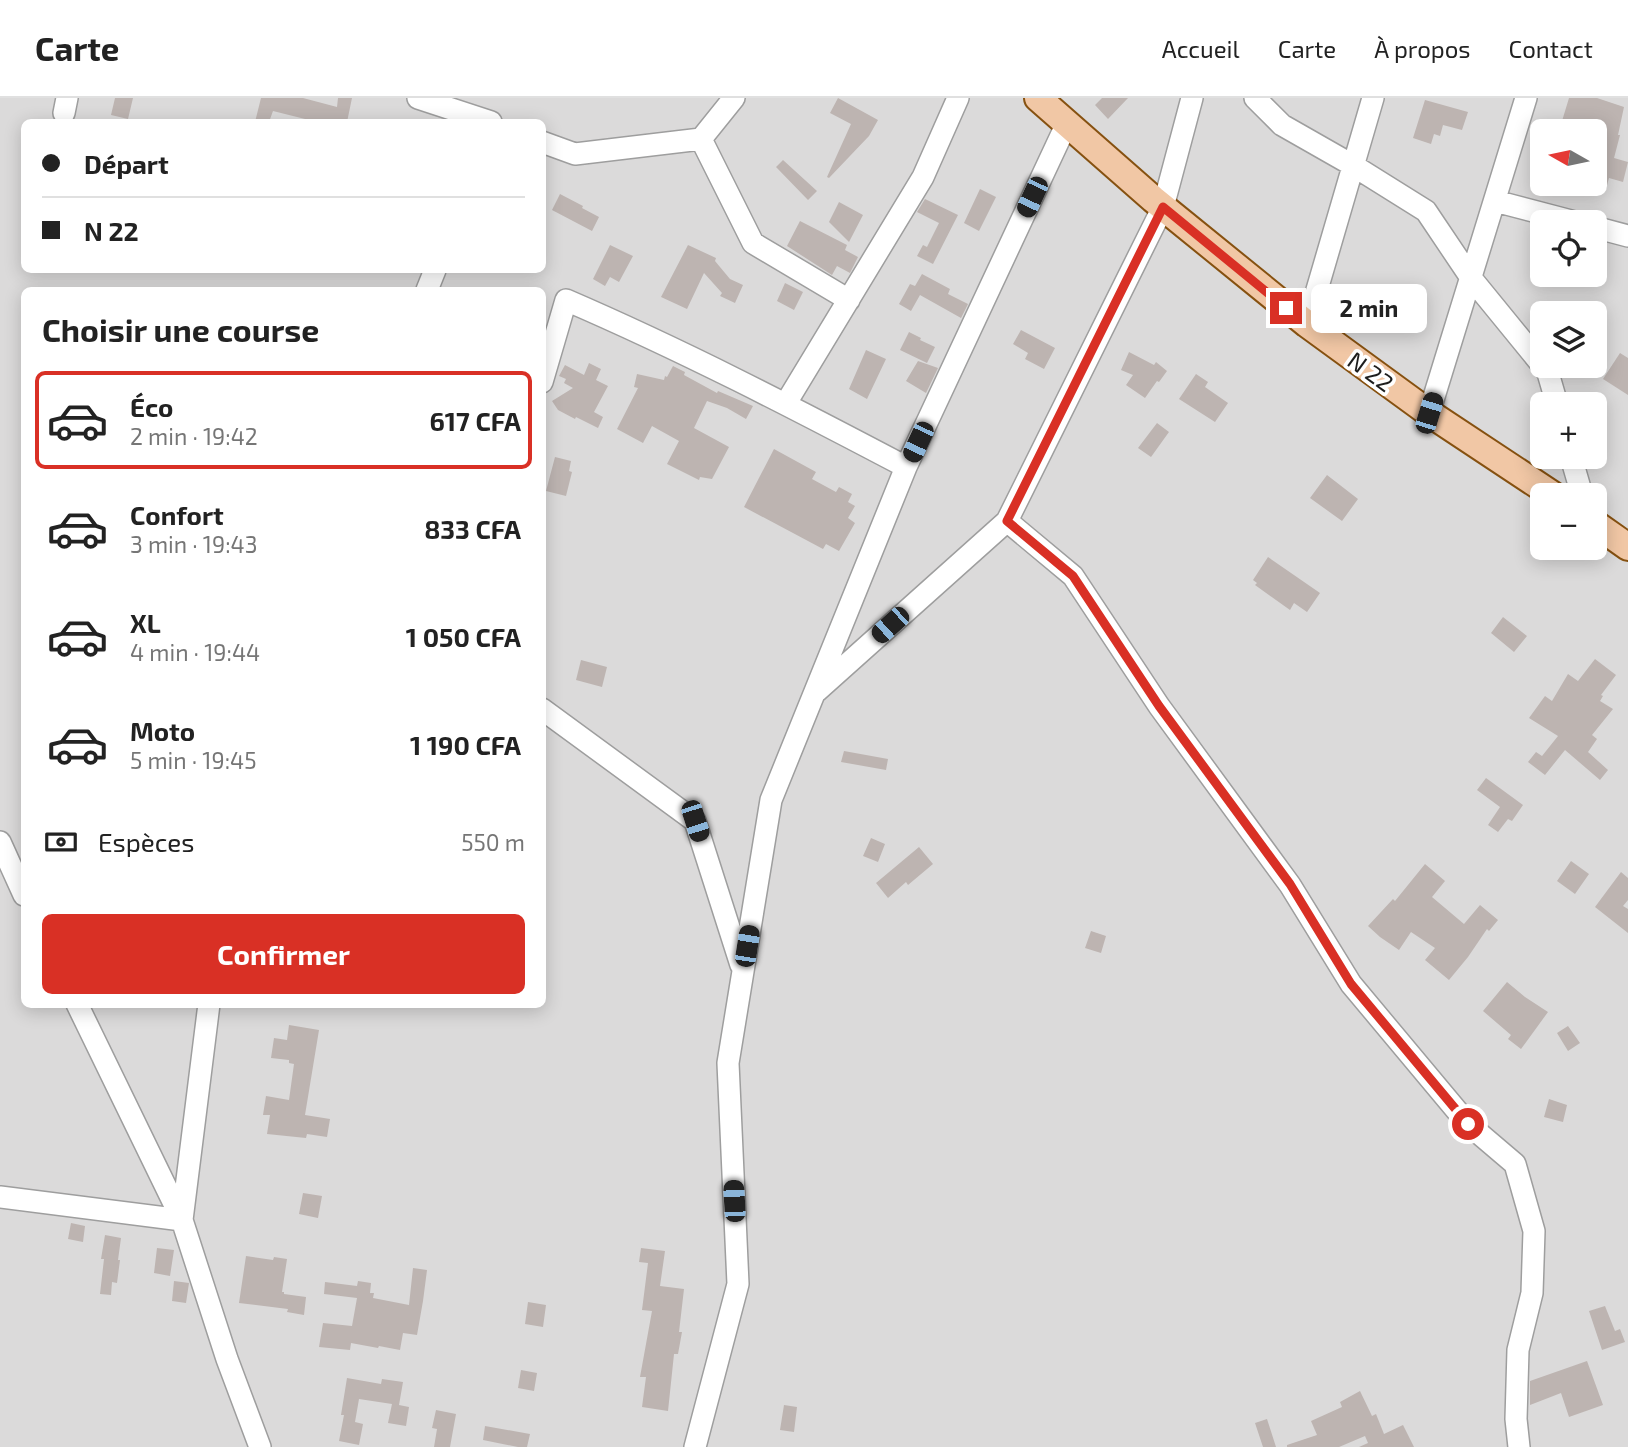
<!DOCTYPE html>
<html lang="fr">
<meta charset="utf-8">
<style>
body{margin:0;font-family:"Exo 2",sans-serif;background:#f6f6f6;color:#222;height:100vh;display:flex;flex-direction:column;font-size:26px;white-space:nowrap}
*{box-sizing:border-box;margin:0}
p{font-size:23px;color:#767676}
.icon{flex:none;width:38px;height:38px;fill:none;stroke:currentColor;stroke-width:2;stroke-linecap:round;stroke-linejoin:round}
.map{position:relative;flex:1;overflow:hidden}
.side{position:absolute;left:21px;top:189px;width:525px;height:721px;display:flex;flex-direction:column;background:#fff;border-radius:10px;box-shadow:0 4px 18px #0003}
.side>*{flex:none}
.hud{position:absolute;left:21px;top:21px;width:525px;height:154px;border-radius:10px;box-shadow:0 4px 18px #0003;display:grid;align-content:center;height:154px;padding:0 21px;background:#fff}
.needle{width:46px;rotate:279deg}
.tools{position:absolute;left:1530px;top:21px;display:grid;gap:14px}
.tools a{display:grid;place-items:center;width:77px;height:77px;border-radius:10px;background:#fff;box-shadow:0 4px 18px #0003;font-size:35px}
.end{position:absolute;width:32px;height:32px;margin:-16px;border:9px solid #d93025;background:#fff;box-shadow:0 0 0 4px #fff}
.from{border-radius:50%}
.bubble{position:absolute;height:49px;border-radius:10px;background:#fff;box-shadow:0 4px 18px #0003;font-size:23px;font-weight:700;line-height:49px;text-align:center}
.car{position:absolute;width:21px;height:42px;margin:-21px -10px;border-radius:9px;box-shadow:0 0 5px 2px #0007;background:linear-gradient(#222 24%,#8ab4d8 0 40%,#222 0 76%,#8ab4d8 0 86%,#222 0)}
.hud b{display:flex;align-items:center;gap:24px;height:66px;font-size:26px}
.hud b+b{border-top:2px solid #e0e0e0}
.hud i{width:18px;height:18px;background:#222}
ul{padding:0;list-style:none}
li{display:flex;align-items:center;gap:21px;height:98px;margin:0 14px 10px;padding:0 7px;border:4px solid transparent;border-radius:10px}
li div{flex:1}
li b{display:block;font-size:26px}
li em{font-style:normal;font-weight:700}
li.active{border-color:#d93025}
li>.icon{width:63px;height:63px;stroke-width:1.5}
h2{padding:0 21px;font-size:32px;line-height:84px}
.pay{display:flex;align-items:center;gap:18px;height:77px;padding:0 21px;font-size:26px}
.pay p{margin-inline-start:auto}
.button{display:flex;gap:14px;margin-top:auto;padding:14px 21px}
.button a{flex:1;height:80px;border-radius:10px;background:#d93025;color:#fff;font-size:28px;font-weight:700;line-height:80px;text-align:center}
header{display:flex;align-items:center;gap:42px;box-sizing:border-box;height:98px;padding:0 35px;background:#fff;border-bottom:2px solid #e0e0e0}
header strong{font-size:33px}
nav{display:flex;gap:38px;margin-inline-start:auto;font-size:24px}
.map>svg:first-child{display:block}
</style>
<header>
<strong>Carte</strong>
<nav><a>Accueil</a><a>Carte</a><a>À propos</a><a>Contact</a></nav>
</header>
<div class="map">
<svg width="1628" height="1349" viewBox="0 0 1628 1349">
<rect width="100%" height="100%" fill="#ede9e4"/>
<path fill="#dbdada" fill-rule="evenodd" d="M 0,0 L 1628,0 L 1628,1349 L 0,1349 ZM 24,24 L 542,24 L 542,172 L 24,172 ZM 1542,33 L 1594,33 L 1594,86 L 1542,86 ZM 1542,124 L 1594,124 L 1594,177 L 1542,177 ZM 24,192 L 542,192 L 542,906 L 24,906 ZM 1542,215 L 1594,215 L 1594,268 L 1542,268 ZM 1542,306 L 1594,306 L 1594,359 L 1542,359 ZM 1542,397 L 1594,397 L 1594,450 L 1542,450 Z"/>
<path fill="#bdb4b1" d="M 115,0 L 133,0 L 128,21 L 111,17 Z
M 261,0 L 303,0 L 337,9 L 338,0 L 352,0 L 347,24 L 317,24 L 273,13 L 269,24 L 255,24 Z
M 838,0 L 878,22 L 869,38 L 829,80 L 827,79 L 851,26 L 830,15 Z
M 1102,0 L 1128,0 L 1108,21 L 1095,7 Z
M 1569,0 L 1597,0 L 1624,9 L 1618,37 L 1620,37 L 1614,60 L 1628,64 L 1623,84 L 1609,80 L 1606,91 L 1594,87 L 1594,33 L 1559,33 Z
M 1425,2 L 1468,14 L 1462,32 L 1443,27 L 1440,38 L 1434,36 L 1431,46 L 1413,40 Z
M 783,62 L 817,93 L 808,102 L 776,69 Z
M 980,91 L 996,99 L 979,133 L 964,125 Z
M 560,96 L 583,108 L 582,110 L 599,119 L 592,133 L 552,112 Z
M 925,101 L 958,117 L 933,166 L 917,158 L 923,147 L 927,149 L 939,125 L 917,114 Z
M 839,104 L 863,117 L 849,144 L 829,124 Z
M 800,123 L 847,147 L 845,152 L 858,159 L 850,175 L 837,168 L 832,177 L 787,148 Z
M 610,147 L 633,158 L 619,184 L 610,179 L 605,188 L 593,181 Z
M 688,147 L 716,160 L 715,163 L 730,181 L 743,187 L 735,205 L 720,198 L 722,195 L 704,175 L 687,211 L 661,199 Z
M 922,176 L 950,191 L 948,196 L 968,206 L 961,220 L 920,197 L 911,213 L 899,206 L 910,186 L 915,188 Z
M 785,185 L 803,194 L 794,212 L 777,203 Z
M 1021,232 L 1055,250 L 1044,271 L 1025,261 L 1028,255 L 1013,246 Z
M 909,234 L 921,240 L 920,242 L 935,249 L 927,265 L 900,252 Z
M 866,252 L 886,261 L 867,301 L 849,291 Z
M 1129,254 L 1154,267 L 1156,264 L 1167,273 L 1159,284 L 1157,283 L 1145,300 L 1126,287 L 1133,277 L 1121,272 Z
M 1620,255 L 1628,260 L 1628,297 L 1603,281 Z
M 918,263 L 938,270 L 926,295 L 906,283 Z
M 589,265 L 601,271 L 596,282 L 608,288 L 594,314 L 603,319 L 598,330 L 576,319 L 575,321 L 558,312 L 552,303 L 573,290 L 564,285 L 566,281 L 559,278 L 565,267 L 584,277 Z
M 673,268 L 685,274 L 684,277 L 717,295 L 718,293 L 753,308 L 746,321 L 727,310 L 707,303 L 694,330 L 729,349 L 712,381 L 700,379 L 699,382 L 667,366 L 679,343 L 652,328 L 643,345 L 617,331 L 638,290 L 634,289 L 637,276 L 664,282 L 665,278 L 667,279 Z
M 1196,276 L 1208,284 L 1205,289 L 1228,305 L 1215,324 L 1179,301 Z
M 1157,325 L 1169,334 L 1151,359 L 1138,350 Z
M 774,351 L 816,374 L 812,381 L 836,394 L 839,389 L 852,396 L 848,404 L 855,408 L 848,420 L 855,425 L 839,453 L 826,446 L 823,451 L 744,409 Z
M 555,359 L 571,363 L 569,373 L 572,374 L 566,398 L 546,393 Z
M 1327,377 L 1358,401 L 1342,423 L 1310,400 Z
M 1268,459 L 1320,495 L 1307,514 L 1294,505 L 1290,512 L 1255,487 L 1257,485 L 1253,482 Z
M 1503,519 L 1527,538 L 1514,554 L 1491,535 Z
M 1595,561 L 1616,577 L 1601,597 L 1603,598 L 1600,603 L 1613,611 L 1592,637 L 1597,641 L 1588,654 L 1608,672 L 1600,682 L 1565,652 L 1545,677 L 1528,664 L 1536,654 L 1542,658 L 1558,638 L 1529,620 L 1545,598 L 1552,603 L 1568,576 L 1578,583 Z
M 581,562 L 607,569 L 602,589 L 576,582 Z
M 844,653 L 888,661 L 886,672 L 841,664 Z
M 1486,680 L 1523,707 L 1512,723 L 1508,721 L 1498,734 L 1488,727 L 1500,709 L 1477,692 Z
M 871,740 L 885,746 L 878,764 L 863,758 Z
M 919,749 L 933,766 L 908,787 L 906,784 L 888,800 L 876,785 Z
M 1571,763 L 1589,776 L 1575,796 L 1557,783 Z
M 1425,766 L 1445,783 L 1432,799 L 1464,826 L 1480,807 L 1498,822 L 1489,833 L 1487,831 L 1468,859 L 1449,882 L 1425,862 L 1435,850 L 1411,834 L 1399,852 L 1380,839 L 1368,828 L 1393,801 L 1395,803 Z
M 1621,774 L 1628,780 L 1628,802 L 1623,808 L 1628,811 L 1628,835 L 1595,809 Z
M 1091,833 L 1106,838 L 1101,855 L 1085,850 Z
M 1507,884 L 1525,899 L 1548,914 L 1521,951 L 1508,941 L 1511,937 L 1483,913 Z
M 289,927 L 319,932 L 305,1017 L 330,1021 L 327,1039 L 307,1036 L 306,1040 L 267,1036 L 270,1017 L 263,1017 L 266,998 L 289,1002 L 294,966 L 289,965 L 289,962 L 271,960 L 274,940 L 287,942 Z
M 1568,928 L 1580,945 L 1568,953 L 1557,935 Z
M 1549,1001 L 1567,1007 L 1563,1024 L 1544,1019 Z
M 303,1095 L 322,1098 L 318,1120 L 299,1116 Z
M 71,1125 L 85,1128 L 83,1144 L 68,1141 Z
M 105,1137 L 121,1140 L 118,1162 L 120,1162 L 117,1185 L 112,1184 L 111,1197 L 100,1196 L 104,1161 L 101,1161 Z
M 157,1150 L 174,1152 L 170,1178 L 154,1175 Z
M 641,1150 L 665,1153 L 660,1188 L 684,1191 L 679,1234 L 682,1234 L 678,1256 L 674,1256 L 668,1313 L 642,1309 L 646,1279 L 640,1279 L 652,1213 L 642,1212 L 648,1165 L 639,1164 Z
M 246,1158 L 273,1162 L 274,1159 L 287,1161 L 282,1194 L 284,1194 L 284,1196 L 306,1199 L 304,1217 L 287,1214 L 288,1211 L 239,1205 Z
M 413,1170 L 427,1172 L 423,1203 L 417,1237 L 403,1235 L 400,1252 L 379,1248 L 378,1250 L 351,1245 L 350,1252 L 319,1249 L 323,1225 L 352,1228 L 357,1200 L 324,1196 L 325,1184 L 357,1188 L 358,1183 L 371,1185 L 370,1195 L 374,1195 L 373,1200 L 409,1207 Z
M 174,1183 L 189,1185 L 186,1205 L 172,1203 Z
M 528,1204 L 546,1207 L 543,1229 L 525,1226 Z
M 1605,1208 L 1615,1233 L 1620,1231 L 1625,1244 L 1602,1252 L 1589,1213 Z
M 1587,1263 L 1603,1307 L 1569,1319 L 1561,1295 L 1530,1307 L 1530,1283 Z
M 521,1272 L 537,1275 L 534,1293 L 518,1290 Z
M 347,1280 L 381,1286 L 382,1281 L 403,1284 L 399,1307 L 409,1309 L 406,1328 L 388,1325 L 392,1306 L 359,1301 L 355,1324 L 363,1326 L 359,1347 L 339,1343 L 344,1317 L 341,1317 Z
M 1360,1293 L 1372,1318 L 1376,1316 L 1384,1336 L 1403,1327 L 1414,1349 L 1359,1349 L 1368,1345 L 1365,1338 L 1339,1349 L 1287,1349 L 1287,1347 L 1317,1337 L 1311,1323 L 1342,1309 L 1340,1304 Z
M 784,1307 L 797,1309 L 794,1334 L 780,1332 Z
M 436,1312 L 456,1316 L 450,1349 L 434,1349 L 437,1331 L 432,1330 Z
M 1267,1321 L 1276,1349 L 1263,1349 L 1255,1325 Z
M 485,1328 L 530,1336 L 527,1349 L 518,1349 L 483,1342 Z"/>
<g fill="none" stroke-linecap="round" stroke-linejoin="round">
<g stroke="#9e9e9e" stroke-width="24">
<path id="minor" d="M 418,0 L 491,24
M 734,0 L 701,41 L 753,145 L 849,202
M 1255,0 L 1282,27 L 1354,68 L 1426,113 L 1471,180 L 1542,267
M 64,15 L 67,0
M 542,44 L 575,56 L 701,41
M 1495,103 L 1575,124
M 1594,129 L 1628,138
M 427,192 L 435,172
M 1307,226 L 1373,0
M 1543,268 L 1548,275 L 1557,306
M 542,284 L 566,202 C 682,252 794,310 906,369
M 786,305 L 923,79 L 958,0
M 1429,315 L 1526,0
M 1571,359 L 1582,397
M 1007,423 L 1073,478 L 1159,608 L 1290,787 L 1351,886 L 1468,1026 L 1515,1066 L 1534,1133 L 1532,1195 L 1518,1252 L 1516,1321 L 1519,1349
M 817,593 L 1007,423 L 1163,109 L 1192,0
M 542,611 L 695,723 L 741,867
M 0,744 L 24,797
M 77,906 L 182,1122 L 227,1261 L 260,1349
M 0,1099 L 182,1122 L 209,906
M 695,1349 L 738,1186 L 728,965 L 771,702 L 906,369 L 1067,25"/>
</g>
<g stroke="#865110" stroke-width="30">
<path id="major" d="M 1038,0 L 1153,101 L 1307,226 L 1429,315 L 1553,397
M 1594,425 L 1628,449"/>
</g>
<use href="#minor" stroke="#fff" stroke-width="21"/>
<use href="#major" stroke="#f1c7a5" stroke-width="26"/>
</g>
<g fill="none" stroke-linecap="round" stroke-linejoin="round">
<path stroke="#d93025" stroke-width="9" d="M 1286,210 L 1163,109 L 1007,423 L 1073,478 L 1159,608 L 1290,786 L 1351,886 L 1468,1026"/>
</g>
<g text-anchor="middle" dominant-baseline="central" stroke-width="7" stroke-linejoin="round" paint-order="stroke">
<g font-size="24" fill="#1d1d1d" stroke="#fff">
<text transform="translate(1371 273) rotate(36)">N 22</text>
</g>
</g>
</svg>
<div class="tools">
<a><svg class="needle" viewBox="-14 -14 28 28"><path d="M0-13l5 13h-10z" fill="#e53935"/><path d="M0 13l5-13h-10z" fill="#767676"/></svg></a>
<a><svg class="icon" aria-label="locate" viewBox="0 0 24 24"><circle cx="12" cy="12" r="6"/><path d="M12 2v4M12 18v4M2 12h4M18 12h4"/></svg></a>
<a><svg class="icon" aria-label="layers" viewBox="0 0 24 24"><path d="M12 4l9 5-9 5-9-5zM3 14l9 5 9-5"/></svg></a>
<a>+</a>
<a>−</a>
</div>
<i class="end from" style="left:1468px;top:1026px"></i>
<i class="end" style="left:1286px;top:210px"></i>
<div class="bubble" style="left:1311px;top:186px;width:116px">2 min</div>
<i class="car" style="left:1032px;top:99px;rotate:205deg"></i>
<i class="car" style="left:1429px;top:315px;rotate:17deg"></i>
<i class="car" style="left:918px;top:344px;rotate:205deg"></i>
<i class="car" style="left:890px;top:527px;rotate:228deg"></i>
<i class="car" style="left:695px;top:723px;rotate:162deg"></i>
<i class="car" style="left:747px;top:848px;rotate:9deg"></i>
<i class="car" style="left:734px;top:1103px;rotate:357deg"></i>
<div class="hud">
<b><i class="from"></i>Départ</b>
<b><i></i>N 22</b>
</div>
<section class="side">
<h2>Choisir une course</h2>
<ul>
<li class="active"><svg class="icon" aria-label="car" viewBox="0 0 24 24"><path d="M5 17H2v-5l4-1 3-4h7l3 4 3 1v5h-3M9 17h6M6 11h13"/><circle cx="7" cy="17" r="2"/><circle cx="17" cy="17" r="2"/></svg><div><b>Éco</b><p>2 min · 19:42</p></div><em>617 CFA</em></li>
<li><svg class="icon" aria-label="car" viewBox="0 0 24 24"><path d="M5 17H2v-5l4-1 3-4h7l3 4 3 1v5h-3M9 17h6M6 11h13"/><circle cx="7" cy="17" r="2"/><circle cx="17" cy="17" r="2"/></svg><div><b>Confort</b><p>3 min · 19:43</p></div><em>833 CFA</em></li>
<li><svg class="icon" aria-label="car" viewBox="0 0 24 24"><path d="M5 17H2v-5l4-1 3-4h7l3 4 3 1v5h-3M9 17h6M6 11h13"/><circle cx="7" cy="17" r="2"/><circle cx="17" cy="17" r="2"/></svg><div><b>XL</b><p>4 min · 19:44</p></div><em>1 050 CFA</em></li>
<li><svg class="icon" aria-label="car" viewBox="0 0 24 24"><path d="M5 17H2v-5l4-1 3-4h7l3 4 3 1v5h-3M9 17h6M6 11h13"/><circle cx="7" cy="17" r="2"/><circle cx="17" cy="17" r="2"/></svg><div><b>Moto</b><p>5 min · 19:45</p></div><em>1 190 CFA</em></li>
</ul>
<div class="pay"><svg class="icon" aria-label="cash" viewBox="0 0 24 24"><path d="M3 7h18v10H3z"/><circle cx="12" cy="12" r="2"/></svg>Espèces<p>550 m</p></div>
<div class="button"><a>Confirmer</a></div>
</section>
</div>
